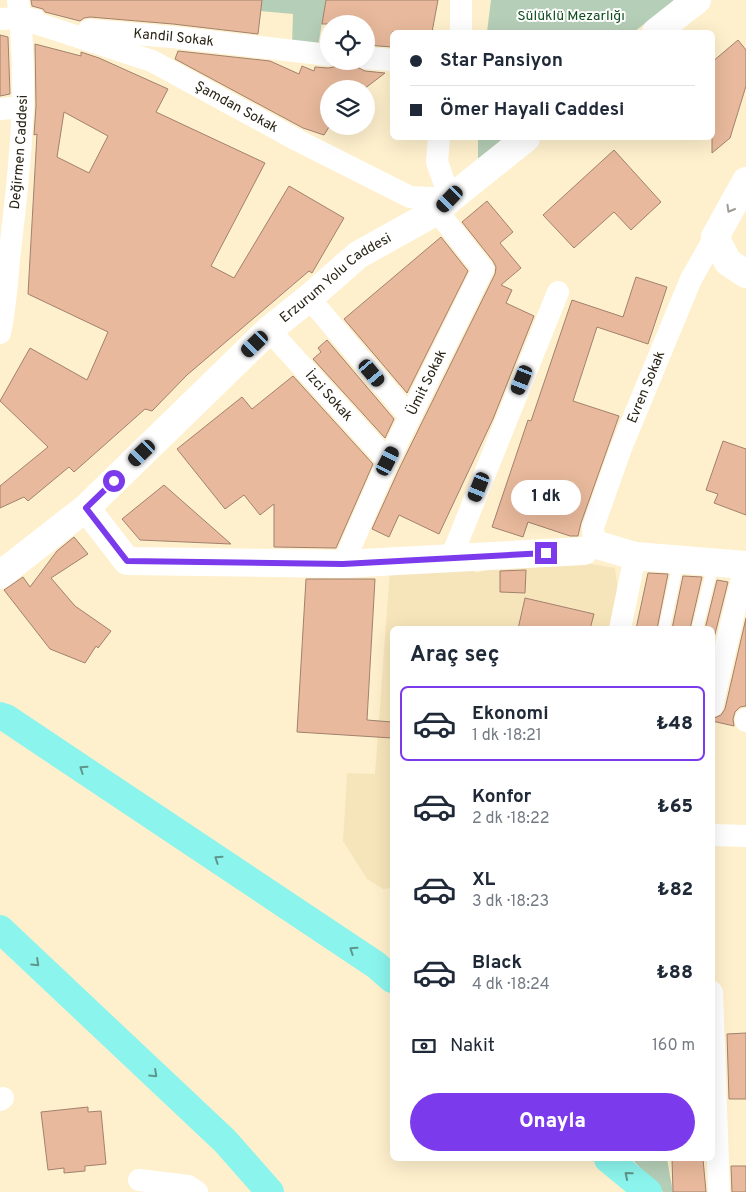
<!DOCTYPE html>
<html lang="tr">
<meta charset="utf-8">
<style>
body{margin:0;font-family:Overpass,sans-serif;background:#f6f6f7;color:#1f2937;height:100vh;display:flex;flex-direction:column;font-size:19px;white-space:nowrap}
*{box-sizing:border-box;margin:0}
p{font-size:16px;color:#747a83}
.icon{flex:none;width:28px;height:28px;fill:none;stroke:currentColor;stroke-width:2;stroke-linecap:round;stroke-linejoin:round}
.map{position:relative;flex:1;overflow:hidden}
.sheet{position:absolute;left:390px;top:626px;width:325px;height:535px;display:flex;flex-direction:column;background:#fff;border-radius:8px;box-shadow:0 5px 20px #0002}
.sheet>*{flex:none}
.guide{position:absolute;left:390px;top:30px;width:325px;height:110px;border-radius:8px;box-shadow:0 5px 20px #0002;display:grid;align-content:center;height:110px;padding:0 20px;background:#fff}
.fabs{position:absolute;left:320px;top:15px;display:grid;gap:10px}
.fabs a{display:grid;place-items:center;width:55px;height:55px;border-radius:50%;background:#fff;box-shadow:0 5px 20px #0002;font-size:25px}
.end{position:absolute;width:22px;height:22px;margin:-11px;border:6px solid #7c3aed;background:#fff;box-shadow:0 0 0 2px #fff}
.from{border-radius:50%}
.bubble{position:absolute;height:35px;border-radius:18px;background:#fff;box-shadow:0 5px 20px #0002;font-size:16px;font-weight:800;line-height:35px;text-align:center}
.car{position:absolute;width:15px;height:30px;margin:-15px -8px;border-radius:6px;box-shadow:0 0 4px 1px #0007;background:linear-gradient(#222 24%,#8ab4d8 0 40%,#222 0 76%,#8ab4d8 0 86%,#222 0)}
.guide b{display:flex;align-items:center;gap:18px;height:48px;font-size:19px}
.guide b+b{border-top:1px solid #e0e1e3}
.guide i{width:12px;height:12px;background:#1f2937}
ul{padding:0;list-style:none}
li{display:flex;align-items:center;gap:15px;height:75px;margin:0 10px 8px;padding:0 10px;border:2px solid transparent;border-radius:8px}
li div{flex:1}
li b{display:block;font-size:19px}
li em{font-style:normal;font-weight:800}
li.current{border-color:#7c3aed}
li>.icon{width:45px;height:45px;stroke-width:1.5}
h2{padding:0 20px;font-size:22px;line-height:60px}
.pay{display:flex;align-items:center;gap:12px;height:55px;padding:0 20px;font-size:19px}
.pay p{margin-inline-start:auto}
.cta{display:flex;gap:10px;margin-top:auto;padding:10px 20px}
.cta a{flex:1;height:58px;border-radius:30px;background:#7c3aed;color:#fff;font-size:20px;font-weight:800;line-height:58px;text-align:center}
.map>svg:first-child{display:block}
</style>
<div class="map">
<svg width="746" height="1192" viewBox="0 0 746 1192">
<rect width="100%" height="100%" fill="#fef0cc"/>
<path fill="#f6e5ba" d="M 527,563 L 592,564 L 615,568 L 618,590 L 609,629 L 392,629 L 392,888 L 383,889 L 367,879 L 343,841 L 347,773 L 375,774 L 390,569 L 467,568 L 477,573 L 499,566 Z"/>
<path fill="#b5ceb7" d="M 262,0 L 326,0 L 318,46 L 292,45 L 293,14 L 260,11 Z
M 491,0 L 674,0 L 634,32 L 487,32 Z
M 478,138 L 504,138 L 478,159 Z
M 632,1159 L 667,1159 L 673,1192 L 663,1192 Z"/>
<path fill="#e8b99c" stroke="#a2816d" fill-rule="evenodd" d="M 31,0 L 262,0 L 258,34 L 173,24 L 90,17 L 84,18 L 80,21 L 45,12 L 43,9 L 32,6 Z
M 326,0 L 438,0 L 432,32 L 392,32 L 392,47 L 366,45 L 366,24 L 322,24 Z
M 0,35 L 8,37 L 10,94 L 0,96 Z
M 738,40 L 746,50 L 746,86 L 730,138 L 712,153 L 712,62 Z
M 35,44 L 81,56 L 81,52 L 99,58 L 168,89 L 156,112 L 265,163 L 211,266 L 234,278 L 289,186 L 344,218 L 312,273 L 309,271 L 187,375 L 152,411 L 145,409 L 74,472 L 69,467 L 28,501 L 24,497 L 0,508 L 0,486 L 48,447 L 0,401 L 30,348 L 87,380 L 108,332 L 28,294 L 37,134 L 34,135 L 36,106 ZM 64,112 L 108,136 L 89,173 L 57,157 Z
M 178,51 L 270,61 L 299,74 L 302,66 L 314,71 L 315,67 L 328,68 L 334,67 L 338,64 L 357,67 L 365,71 L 385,73 L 364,89 L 329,89 L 329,127 L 324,135 L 303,128 L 175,59 Z
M 614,150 L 661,202 L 631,230 L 614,212 L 574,248 L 543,215 Z
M 487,201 L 513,232 L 500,243 L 521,268 L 501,285 L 512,290 L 506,303 L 534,316 L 493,419 L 439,534 L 399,515 L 389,537 L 372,529 L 400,467 L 495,274 L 496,267 L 493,261 L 462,222 Z
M 441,237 L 468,271 L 407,393 L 344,319 Z
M 636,277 L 667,287 L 648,344 L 597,327 L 573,401 L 619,416 L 581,523 L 578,536 L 570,536 L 528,522 L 523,537 L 492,527 L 528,420 L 531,421 L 572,300 L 623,317 Z
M 327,340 L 394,419 L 385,438 L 313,359 L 321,352 L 318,348 Z
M 293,376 L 373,464 L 336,548 L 274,547 L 274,504 L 260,515 L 244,495 L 225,509 L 177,449 L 242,397 L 252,409 Z
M 723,441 L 746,449 L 746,515 L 714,503 L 718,494 L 706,490 Z
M 164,485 L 231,544 L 140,540 L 122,519 Z
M 74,537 L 88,554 L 51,578 L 75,606 L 111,631 L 98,648 L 96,646 L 85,663 L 50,649 L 4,590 L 23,577 L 30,587 L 57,551 Z
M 526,570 L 525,593 L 500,592 L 500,571 Z
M 648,573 L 668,574 L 657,629 L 636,629 Z
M 683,576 L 702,577 L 690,629 L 672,629 Z
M 306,579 L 375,579 L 367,720 L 392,722 L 392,738 L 297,732 Z
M 717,580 L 728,582 L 712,646 L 712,629 L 705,629 Z
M 525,598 L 594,614 L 590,629 L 518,629 Z
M 746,618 L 746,706 L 740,707 L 735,712 L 733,719 L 734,726 L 712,721 L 712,719 L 721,715 L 725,709 Z
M 746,1033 L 746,1099 L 729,1099 L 727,1034 Z
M 88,1107 L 88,1112 L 101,1111 L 106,1164 L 85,1166 L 85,1171 L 64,1173 L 64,1168 L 48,1170 L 41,1112 Z
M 672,1159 L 703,1159 L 706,1192 L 673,1192 Z
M 731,1166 L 746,1166 L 746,1192 L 732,1192 Z"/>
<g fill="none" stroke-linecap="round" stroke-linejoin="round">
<path stroke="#fff" stroke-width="11" d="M 664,629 L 679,559
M 697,629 L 714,562"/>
<g stroke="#fff" stroke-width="22">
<path id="s1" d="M 20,18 L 152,61 L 297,140 L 410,197 L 450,199 L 437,162 L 439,138"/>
<path d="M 0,19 L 20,18 L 35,20"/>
<path id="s2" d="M 89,30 L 172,37 L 329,55"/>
<path d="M 461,32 L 461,0"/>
<path d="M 366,58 L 392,60"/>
<path d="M 0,109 L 23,107"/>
<path d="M 309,298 L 410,417"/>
<path id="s3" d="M 269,330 L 388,461"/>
<path id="s4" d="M 0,333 C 6,306 7,278 10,250 C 20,167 29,84 18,0"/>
<path id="s5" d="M 584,551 L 594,544 L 593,527 L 621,448 L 691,279 L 715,237"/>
<path d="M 451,558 L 558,292"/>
<path id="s6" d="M 343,564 L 388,461 L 483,269 L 437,211"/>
<path d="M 620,629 L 635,556"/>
<path d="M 712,706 L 745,565"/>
<path d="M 746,719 L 746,721"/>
<path d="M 712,835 L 746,836"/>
<path d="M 712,992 L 719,1192"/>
<path d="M 0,1100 L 3,1098"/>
<path d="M 139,1180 L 188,1186 L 197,1192"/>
</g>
<g stroke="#fff" stroke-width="28">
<path d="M 656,32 L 697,0"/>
<path d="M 746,181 L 715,237 L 728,262 L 746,274"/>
<path d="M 86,508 L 127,561 L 343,564 L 584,551"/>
<path d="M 594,544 L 635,556 L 746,565"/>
<path id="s7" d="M 0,575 L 86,508 L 269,330 L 309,298 L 358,255 L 437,211 L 450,199 L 526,138"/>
</g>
<path stroke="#8bf4ec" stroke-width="28" d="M 0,716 L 6,718 L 376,965 L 392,979
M 0,929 L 225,1141 L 270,1192
M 608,1159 L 648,1192"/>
</g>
<defs><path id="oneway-chevron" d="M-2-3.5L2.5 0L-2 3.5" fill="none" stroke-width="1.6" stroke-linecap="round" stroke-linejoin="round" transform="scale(1.25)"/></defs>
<use stroke="#9f9c96" href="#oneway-chevron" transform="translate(730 209) rotate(120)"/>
<g stroke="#5f968c">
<use href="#oneway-chevron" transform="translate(83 769) rotate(-146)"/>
<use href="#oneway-chevron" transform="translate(218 859) rotate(-146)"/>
<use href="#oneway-chevron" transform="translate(353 950) rotate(-146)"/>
<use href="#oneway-chevron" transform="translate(36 963) rotate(43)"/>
<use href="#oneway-chevron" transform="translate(154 1074) rotate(43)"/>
<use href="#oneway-chevron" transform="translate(628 1175) rotate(-140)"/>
</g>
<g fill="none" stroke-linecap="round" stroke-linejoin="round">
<path stroke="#7c3aed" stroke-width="6" d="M 114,481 L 86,508 L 127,561 L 343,564 L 546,553"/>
</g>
<g text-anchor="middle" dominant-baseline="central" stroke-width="4" stroke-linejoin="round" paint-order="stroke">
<g font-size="14" fill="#0f4d1f" stroke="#fefefe">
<text x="571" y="16">Sülüklü Mezarlığı</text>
</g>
<g font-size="14" fill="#292416" stroke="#fefefe">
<text stroke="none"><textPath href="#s2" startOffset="85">Kandil Sokak</textPath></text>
<text stroke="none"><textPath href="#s1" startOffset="235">Şamdan Sokak</textPath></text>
<text stroke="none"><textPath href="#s4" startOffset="182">Değirmen Caddesi</textPath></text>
<text stroke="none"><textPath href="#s7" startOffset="449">Erzurum Yolu Caddesi</textPath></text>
<text stroke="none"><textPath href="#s6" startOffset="200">Ümit Sokak</textPath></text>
<text stroke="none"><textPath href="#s5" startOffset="179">Evren Sokak</textPath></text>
<text stroke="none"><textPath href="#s3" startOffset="89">İzci Sokak</textPath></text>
</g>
</g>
</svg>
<div class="fabs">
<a><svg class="icon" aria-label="locate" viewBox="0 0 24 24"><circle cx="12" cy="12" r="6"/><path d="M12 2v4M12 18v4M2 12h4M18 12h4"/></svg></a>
<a><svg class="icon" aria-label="layers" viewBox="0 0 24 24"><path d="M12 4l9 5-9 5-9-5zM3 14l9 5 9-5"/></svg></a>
</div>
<i class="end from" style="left:114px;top:481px"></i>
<i class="end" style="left:546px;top:553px"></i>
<div class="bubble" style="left:511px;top:480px;width:70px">1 dk</div>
<i class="car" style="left:450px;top:199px;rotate:224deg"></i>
<i class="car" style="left:255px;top:344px;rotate:226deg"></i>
<i class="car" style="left:372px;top:373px;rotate:140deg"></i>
<i class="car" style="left:522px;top:380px;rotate:202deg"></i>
<i class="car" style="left:142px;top:453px;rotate:226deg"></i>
<i class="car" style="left:388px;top:461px;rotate:27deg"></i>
<i class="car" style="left:479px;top:487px;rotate:202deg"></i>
<div class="guide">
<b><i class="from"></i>Star Pansiyon</b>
<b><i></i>Ömer Hayali Caddesi</b>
</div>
<section class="sheet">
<h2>Araç seç</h2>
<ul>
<li class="current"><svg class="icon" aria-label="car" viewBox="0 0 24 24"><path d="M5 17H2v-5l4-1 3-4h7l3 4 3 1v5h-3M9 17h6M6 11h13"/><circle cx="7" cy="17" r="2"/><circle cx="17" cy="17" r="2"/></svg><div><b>Ekonomi</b><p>1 dk · 18:21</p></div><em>₺48</em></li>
<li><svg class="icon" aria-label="car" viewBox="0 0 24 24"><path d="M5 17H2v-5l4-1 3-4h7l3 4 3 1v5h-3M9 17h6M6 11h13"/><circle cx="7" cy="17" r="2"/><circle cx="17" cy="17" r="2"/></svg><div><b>Konfor</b><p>2 dk · 18:22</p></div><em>₺65</em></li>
<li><svg class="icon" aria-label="car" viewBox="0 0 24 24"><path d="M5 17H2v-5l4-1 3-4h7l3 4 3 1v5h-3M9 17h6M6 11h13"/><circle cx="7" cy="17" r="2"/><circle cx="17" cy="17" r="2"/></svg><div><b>XL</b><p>3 dk · 18:23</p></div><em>₺82</em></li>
<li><svg class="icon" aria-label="car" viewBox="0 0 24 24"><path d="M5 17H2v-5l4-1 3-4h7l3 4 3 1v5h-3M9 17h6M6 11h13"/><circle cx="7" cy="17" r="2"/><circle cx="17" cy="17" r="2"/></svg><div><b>Black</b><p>4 dk · 18:24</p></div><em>₺88</em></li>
</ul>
<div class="pay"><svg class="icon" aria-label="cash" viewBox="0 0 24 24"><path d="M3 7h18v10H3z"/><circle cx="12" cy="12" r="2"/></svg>Nakit<p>160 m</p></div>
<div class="cta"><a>Onayla</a></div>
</section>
</div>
